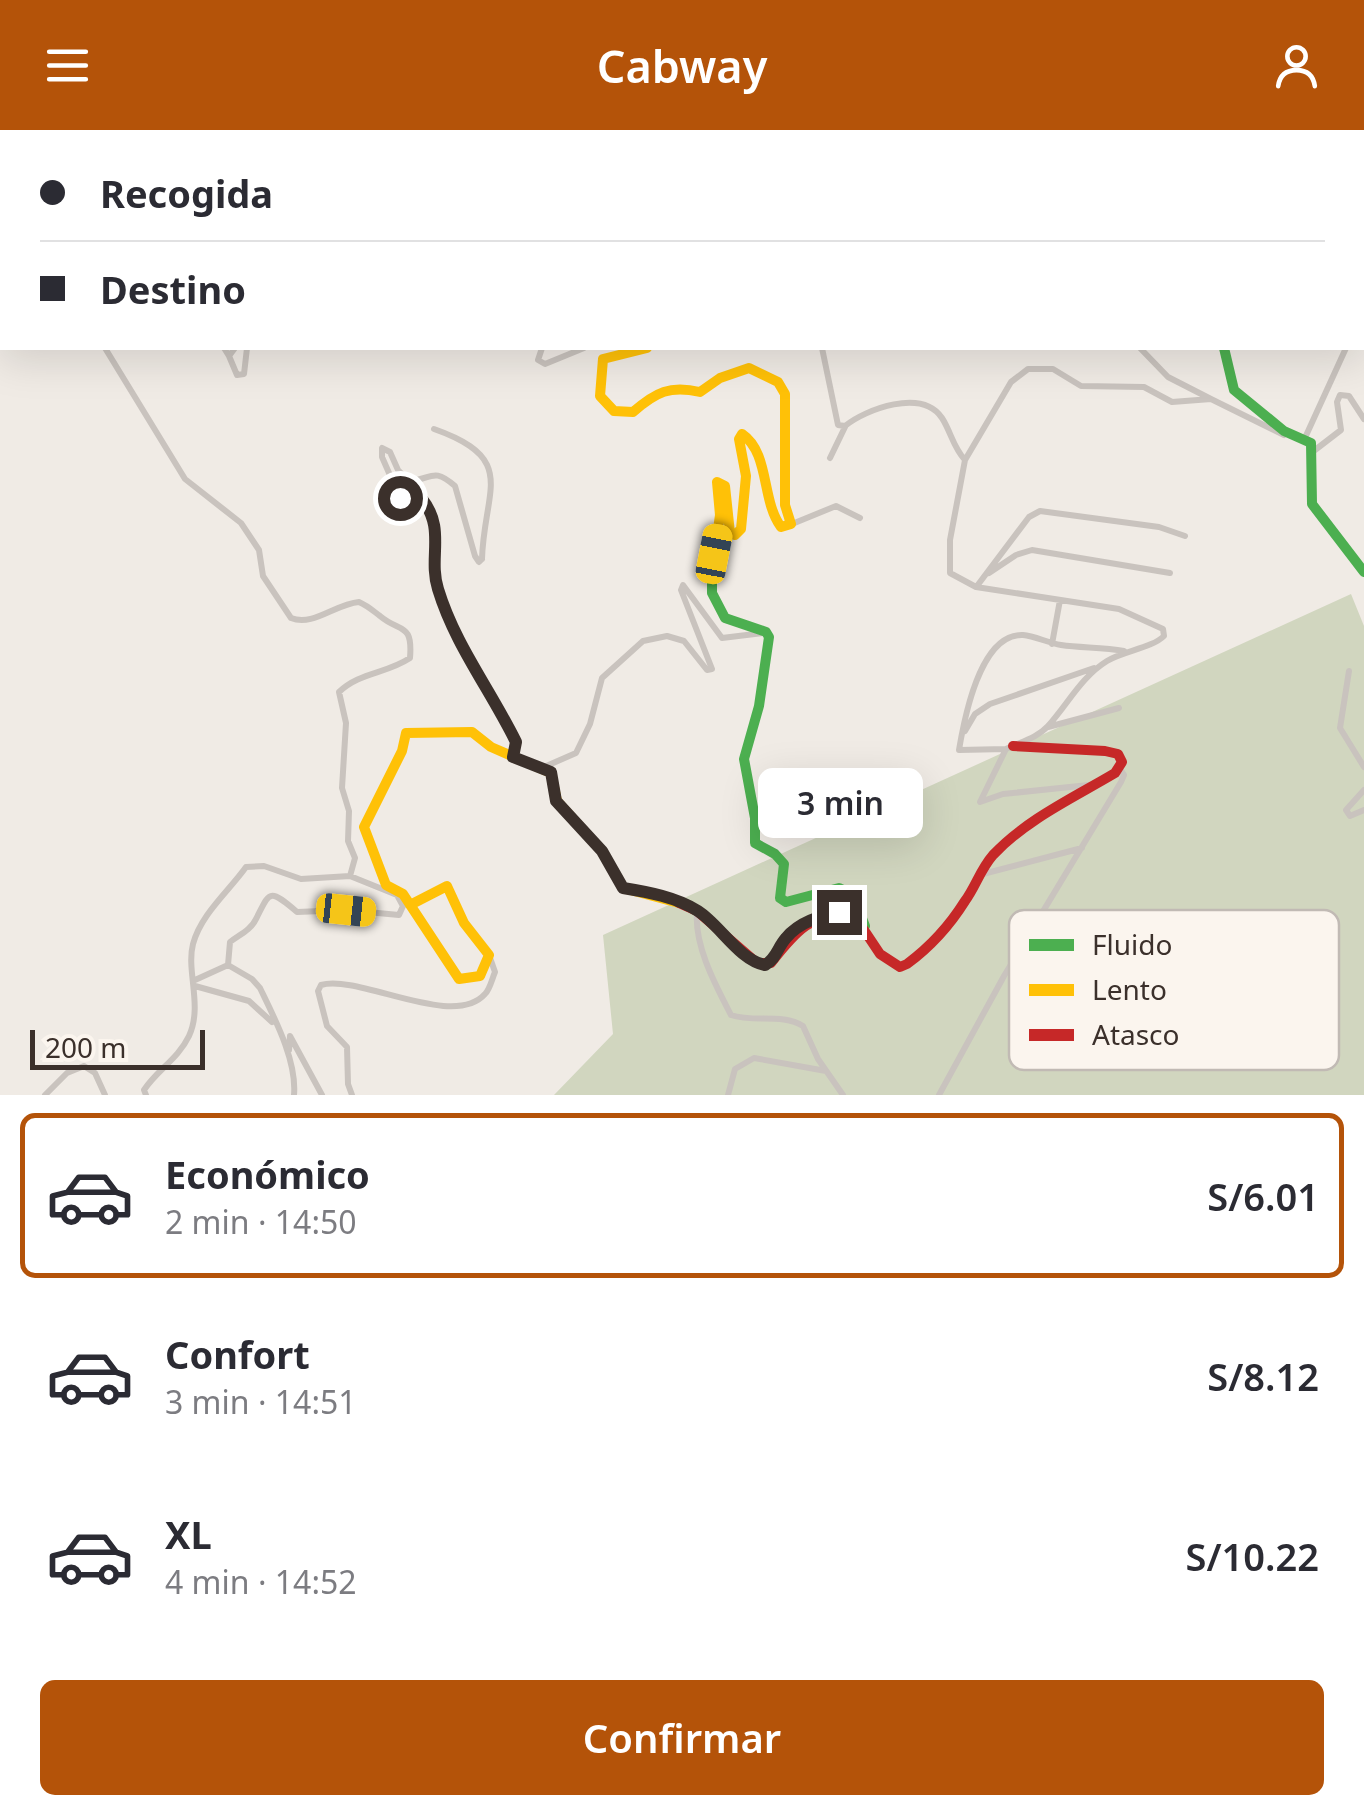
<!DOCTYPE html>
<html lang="es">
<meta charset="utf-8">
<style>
body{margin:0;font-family:"Noto Sans",sans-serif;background:#f7f7f7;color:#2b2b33;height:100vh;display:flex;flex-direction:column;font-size:38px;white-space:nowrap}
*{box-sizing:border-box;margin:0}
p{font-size:32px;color:#7c7c81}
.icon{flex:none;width:55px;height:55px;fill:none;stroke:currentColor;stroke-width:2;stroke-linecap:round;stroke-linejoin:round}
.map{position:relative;height:965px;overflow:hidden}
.details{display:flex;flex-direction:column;background:#fff;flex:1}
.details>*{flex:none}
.hud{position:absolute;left:0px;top:0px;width:1365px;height:220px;box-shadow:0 10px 40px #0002;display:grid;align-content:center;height:220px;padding:0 40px;background:#fff}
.scale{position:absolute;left:30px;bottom:25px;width:175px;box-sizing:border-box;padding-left:10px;border:5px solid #3b302b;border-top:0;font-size:28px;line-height:35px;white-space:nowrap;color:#3b302b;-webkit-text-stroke:8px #fbf5ee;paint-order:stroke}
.end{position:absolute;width:45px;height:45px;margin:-22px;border:12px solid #3b302b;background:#fff;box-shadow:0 0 0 5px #fff}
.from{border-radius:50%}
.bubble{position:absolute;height:70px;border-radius:15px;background:#fff;box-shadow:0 10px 40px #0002;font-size:32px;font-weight:600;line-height:70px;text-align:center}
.car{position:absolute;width:30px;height:60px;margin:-30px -15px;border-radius:12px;box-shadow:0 0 8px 2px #0007;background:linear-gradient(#f5c518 24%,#345 0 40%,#f5c518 0 76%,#345 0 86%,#f5c518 0)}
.hud b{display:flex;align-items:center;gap:35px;height:95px;font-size:38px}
.hud b+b{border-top:2px solid #e1e1e2}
.hud i{width:25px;height:25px;background:#2b2b33}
ul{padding:18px 0 0;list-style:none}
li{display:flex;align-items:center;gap:30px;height:165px;margin:0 20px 15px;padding:0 20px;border:5px solid transparent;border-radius:15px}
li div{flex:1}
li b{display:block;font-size:38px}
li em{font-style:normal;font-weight:600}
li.on{border-color:#b45309}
li>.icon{width:90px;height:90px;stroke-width:1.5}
.primary-button{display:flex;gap:20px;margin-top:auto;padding:20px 40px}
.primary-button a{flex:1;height:115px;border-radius:15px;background:#b45309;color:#fff;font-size:40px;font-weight:600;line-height:115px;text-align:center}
header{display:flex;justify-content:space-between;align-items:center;height:130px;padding:0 40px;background:#b45309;color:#fff;font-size:45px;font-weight:600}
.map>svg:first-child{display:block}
</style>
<header><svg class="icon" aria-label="menu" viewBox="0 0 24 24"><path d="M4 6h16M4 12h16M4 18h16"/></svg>Cabway<svg class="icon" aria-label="person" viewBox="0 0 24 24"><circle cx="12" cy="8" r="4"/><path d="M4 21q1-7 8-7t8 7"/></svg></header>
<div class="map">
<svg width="1364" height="965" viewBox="0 0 1364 965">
<rect width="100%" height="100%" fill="#f0ebe5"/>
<path fill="#d1d6bf" d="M 1351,464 L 1364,496 L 1364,965 L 554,965 L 613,904 L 603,805 Z"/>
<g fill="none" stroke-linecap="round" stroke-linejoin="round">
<path stroke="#c9c3be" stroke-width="6" d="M 10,0 L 10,2
M 47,0 L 47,2
M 126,0 L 128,2
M 197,0 L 199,2
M 782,0 L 784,2
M 825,0 L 828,2
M 872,0 L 874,2
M 904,0 L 904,2
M 1248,0 L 1250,2
M 309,2 L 310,0
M 364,2 L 365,0
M 414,2 L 416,0
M 448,2 L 449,0
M 492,2 L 494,0
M 536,2 L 536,0
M 551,2 L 551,0
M 562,2 L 563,0
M 627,2 L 629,0
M 700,2 L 703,0
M 766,2 L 767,0
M 1093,2 L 1094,0
M 1180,2 L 1181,0
M 1215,2 L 1215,0
M 0,22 L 2,29
M 0,101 L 2,101
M 1362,167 L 1364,162
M 105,218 L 185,349 L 241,393 L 259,420 L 263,446 L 291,488 C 313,497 335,474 359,472 C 368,476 372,480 380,486 C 400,503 413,492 410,528 C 386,544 360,542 339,562 L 346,593 L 342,658 L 349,681 L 348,711 L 355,728 L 350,746
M 224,218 L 229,226 L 235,218
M 542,218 L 538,230 L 545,234 L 584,218
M 822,218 L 838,295 L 845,296 C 866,279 922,258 942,288 C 951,302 953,317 965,330
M 1140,218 L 1168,247 L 1211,269
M 229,226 L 237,245 L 244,244 L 247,218
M 434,299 C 519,329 484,359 482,429
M 1304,310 L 1346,218
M 1315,320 L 1341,300 L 1337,272 L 1340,265 L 1349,266 L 1364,289
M 830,328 L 845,297
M 792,394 L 836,376 L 860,388
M 482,429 L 479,432 L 475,426 L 455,356 C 432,336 432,350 409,351 L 398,340 L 390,322 L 382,318 L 382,327 L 400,368 L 422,369 C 446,398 429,427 438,459 C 455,515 490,559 516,612 L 513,626
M 989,443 L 1016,425 L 1032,420 L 1170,443
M 977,456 L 1029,387 L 1040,381 L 1159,397 L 1185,406
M 1052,514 L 1060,470
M 1349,541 L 1340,598 L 1364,637
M 1048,597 L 1119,578
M 965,601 L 975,584 L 990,574 L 1094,538
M 1006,619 C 1020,612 1037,608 1048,596 C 1068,574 1081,547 1107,531 C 1123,521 1152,518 1164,506 L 1163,499 L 1119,479 L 976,457 L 950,443 L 950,410 L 965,330 L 1011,252 L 1028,239 L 1053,239 L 1081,256 L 1144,257 L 1172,272 L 1211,269 L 1284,305
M 544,637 L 576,623 L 590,594 L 602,548 L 643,511 L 667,506 L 684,511 L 707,540 L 712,539 L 681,460 L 683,455 L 722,508 L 763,503
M 1089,655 L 1003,664 L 980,672 L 1006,619 L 959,620 C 964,590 980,503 1023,505 C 1035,506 1048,513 1061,515 C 1082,518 1103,517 1124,521
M 1364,660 L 1346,680 L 1350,686 L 1364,680
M 979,745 L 1082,718
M 697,782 C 694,816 716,856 731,885 C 753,893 782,883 803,896 L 818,929 L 843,965
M 228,835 L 252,849 L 260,858 C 275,889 297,931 294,965
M 195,850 L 228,835
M 195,856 L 249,871 L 272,892
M 289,920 L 290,906 L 322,965
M 45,965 L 67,943 L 84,936 L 95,943 L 105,965
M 146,965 L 144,960 C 157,940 178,929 189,906 C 203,876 186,841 193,814 C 201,784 229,761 246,737 L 264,736 L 301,749 L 350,746 L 397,765 L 403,776 L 399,785 L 346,780 L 297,782 C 268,757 270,762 256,789 C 251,800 239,805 230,812 L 228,835
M 352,965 L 348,954 L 347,917 L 327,896 L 318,861 L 321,855 C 359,844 453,900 485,864 C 490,859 492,849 495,842 L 489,825
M 728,965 L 735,939 L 754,928 L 826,941
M 939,965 L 1004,846 L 1121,652 L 1124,645 L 1120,639"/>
<path stroke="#4caf50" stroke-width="10" d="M 1224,218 L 1234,260 L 1284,301 L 1311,313 L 1312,374 L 1364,442
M 712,442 L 712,463 L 725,488 L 766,502 L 769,507 L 759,576 L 744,629 L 755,688 L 755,713 L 775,724 L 784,734 L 780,768 L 786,772 L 839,758 L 853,765 L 865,796"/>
<path stroke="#ffc107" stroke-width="10" d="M 647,218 L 603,229 L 600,266 L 614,281 L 633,282 C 656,262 670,255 700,262 L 720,248 L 749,238 L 778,252 L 785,264 L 785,375 L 791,394 L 781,397 C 761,370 770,323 742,304 L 739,309 L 746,346 L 741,399 L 735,405 L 730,403 L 725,356 L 717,352 L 720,385 L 712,442
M 410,775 L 447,756 L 464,793 L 489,825 L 480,846 L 459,849 L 403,764 L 386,755 L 364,697 L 402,621 L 406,603 L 472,602 L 491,617 L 551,643 L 557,671 L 602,721 L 623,758 L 679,773"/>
<path stroke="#c62828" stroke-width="10" d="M 1024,2 L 1025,0
M 679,773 L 697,781 L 757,833 L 771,833 C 794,803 813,780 854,785 L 880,824 L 900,837 L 907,834 C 930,817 950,795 965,771 C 976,756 980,740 993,725 C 1027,689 1073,668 1115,643 L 1122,632 L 1118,624 L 1105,621 L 1013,616"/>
</g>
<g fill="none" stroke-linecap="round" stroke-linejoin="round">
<path stroke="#3b302b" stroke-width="12" d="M 400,368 L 422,369 C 446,399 428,427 438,459 C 455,515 490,559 516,612 L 513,627 L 551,642 L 556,671 L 602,721 L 623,758 C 648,762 676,767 698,781 C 720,795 739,830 765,835 C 777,828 777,818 786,808 C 799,792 820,786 839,782"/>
</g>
<rect x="1009" y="780" width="330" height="160" rx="15" fill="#fbf5ee" stroke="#c1bab4" stroke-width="2.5"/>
<rect x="1029" y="809" width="45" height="12" fill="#4caf50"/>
<rect x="1029" y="854" width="45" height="12" fill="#ffc107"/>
<rect x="1029" y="899" width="45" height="12" fill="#c62828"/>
<g font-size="28" fill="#3b302b">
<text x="1092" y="825">Fluido</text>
<text x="1092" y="870">Lento</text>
<text x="1092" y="915">Atasco</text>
</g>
</svg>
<div class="scale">200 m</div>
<i class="end from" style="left:400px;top:368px"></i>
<i class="end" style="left:839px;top:782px"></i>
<div class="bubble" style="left:758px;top:638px;width:165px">3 min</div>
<i class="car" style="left:714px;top:424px;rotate:11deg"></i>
<i class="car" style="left:346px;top:780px;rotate:96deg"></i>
<div class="hud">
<b><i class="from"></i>Recogida</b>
<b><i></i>Destino</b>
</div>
</div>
<section class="details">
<ul>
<li class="on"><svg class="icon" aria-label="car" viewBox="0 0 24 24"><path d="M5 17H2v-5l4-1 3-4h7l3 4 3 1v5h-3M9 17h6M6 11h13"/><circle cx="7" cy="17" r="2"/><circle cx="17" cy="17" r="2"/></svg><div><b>Económico</b><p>2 min · 14:50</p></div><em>S/6.01</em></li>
<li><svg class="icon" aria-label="car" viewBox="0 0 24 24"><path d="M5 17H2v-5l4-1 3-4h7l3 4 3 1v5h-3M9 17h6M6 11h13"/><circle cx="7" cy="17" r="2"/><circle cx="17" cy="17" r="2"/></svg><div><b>Confort</b><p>3 min · 14:51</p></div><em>S/8.12</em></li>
<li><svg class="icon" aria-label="car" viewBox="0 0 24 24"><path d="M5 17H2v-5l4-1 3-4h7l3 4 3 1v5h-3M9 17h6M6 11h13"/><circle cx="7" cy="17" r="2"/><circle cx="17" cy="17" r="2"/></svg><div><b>XL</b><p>4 min · 14:52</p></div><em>S/10.22</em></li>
</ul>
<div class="primary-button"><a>Confirmar</a></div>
</section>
